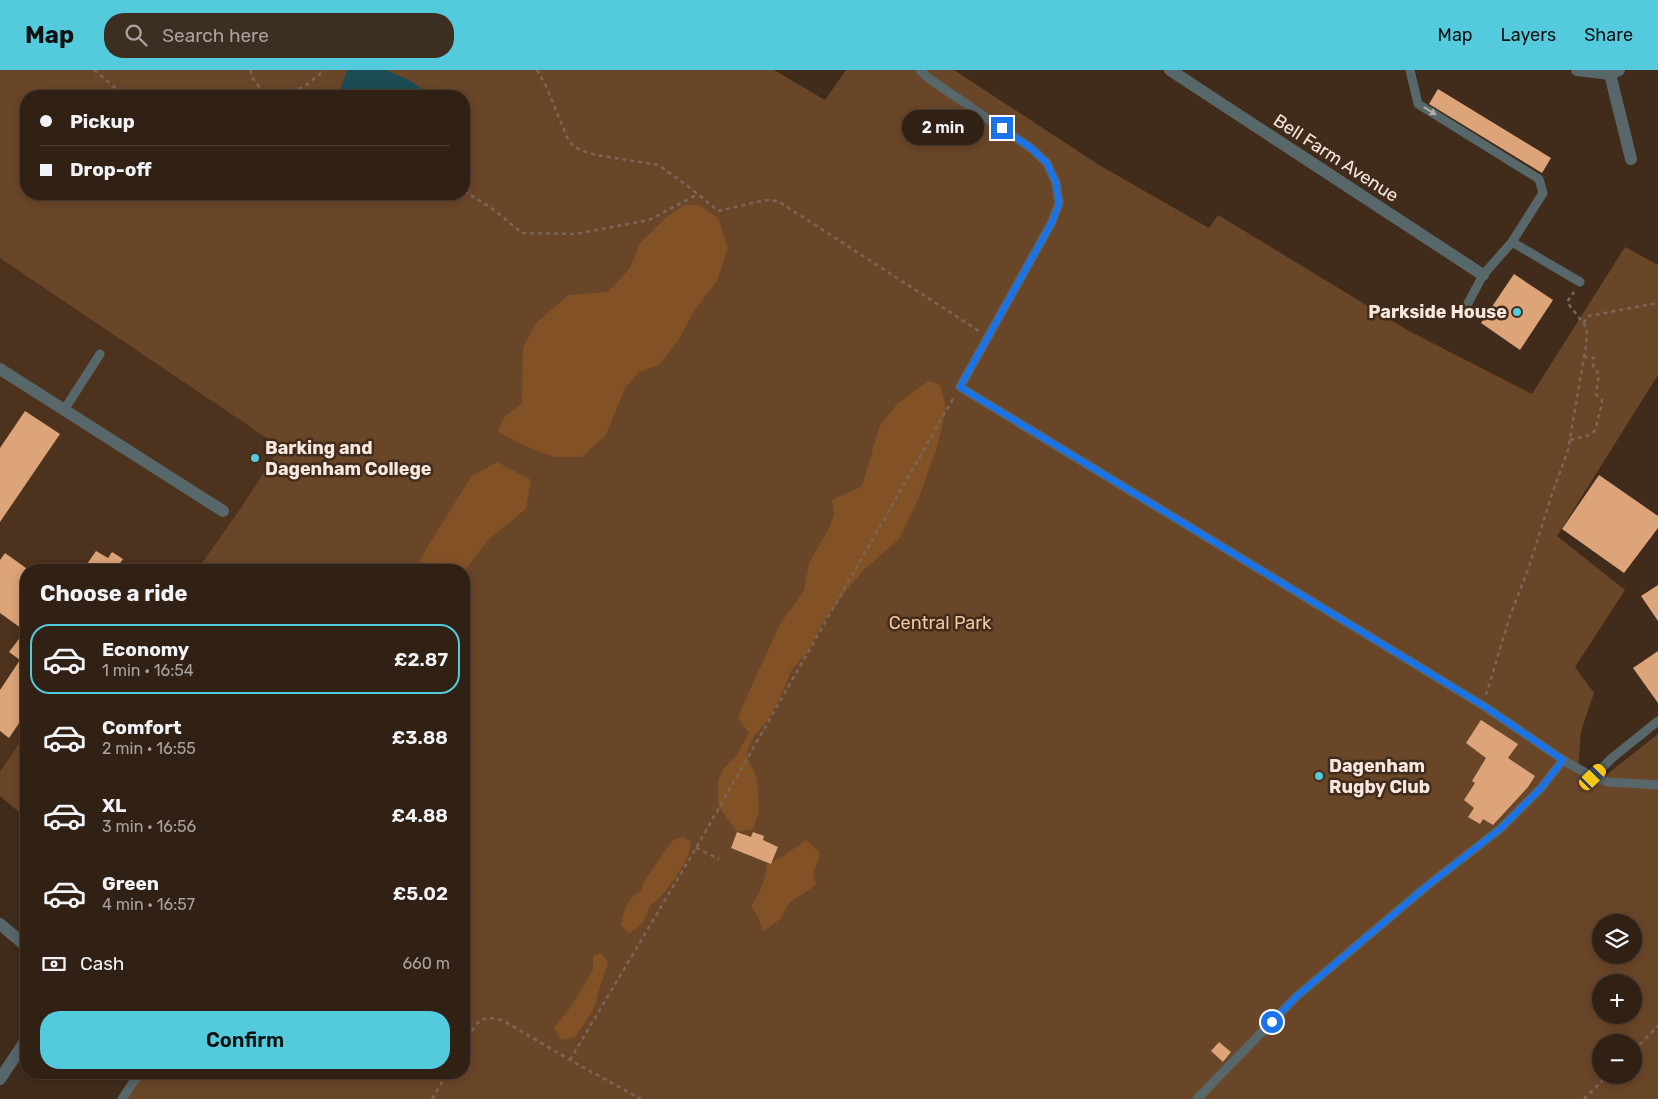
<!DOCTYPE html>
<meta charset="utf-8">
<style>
body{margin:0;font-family:Rubik,sans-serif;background:#3d2e22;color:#f1f3f6;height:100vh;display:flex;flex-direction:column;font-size:19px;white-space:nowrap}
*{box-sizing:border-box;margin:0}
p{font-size:16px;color:#a8a3a0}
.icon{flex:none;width:28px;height:28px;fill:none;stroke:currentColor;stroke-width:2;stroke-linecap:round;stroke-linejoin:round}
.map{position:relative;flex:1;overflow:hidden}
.drawer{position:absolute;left:20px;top:494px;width:450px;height:515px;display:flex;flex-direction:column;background:#312115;border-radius:20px;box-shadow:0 2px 12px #0003,0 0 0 1px #4c3e34}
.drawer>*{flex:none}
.banner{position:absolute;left:20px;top:20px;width:450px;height:110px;border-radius:20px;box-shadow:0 2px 12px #0003,0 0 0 1px #4c3e34;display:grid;align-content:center;height:110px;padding:0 20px;background:#312115}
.buttons{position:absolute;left:1592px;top:844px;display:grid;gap:10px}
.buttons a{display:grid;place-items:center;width:50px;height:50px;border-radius:50%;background:#312115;box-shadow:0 2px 12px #0003,0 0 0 1px #4c3e34;font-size:25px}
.end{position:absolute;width:22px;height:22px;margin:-11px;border:6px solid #1a73e8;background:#fff;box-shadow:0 0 0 2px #fff}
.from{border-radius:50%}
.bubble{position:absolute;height:35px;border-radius:18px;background:#312115;box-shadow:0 2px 12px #0003,0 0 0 1px #4c3e34;font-size:16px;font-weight:600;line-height:35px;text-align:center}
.car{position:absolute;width:15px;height:30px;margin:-15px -8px;border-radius:6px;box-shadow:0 0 4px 1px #0007;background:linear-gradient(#f5c518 24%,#345 0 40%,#f5c518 0 76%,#345 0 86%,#f5c518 0)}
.banner b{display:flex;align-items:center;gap:18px;height:48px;font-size:19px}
.banner b+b{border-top:1px solid #4c3e34}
.banner i{width:12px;height:12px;background:#f1f3f6}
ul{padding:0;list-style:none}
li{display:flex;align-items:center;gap:15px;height:70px;margin:0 10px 8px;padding:0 10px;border:2px solid transparent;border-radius:20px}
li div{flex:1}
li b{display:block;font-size:19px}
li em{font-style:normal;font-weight:600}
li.on{border-color:#54cadd}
li>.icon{width:45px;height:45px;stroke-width:1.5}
h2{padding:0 20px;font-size:22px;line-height:60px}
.pay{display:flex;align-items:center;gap:12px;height:55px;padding:0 20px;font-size:19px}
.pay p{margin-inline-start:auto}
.primary-button{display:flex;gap:10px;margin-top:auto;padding:10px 20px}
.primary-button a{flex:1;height:58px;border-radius:20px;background:#54cadd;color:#111;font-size:20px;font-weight:600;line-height:58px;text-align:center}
header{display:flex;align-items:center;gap:30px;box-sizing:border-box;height:70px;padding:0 25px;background:#54cadd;color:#111}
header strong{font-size:24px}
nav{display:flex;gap:28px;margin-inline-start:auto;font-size:18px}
.search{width:350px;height:45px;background:#3d2e22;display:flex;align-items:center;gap:12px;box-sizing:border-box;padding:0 18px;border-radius:20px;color:#a8a3a0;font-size:19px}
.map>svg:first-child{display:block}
</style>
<header>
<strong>Map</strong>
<div class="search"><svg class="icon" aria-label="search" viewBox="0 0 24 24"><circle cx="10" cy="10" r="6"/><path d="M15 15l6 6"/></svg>Search here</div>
<nav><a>Map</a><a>Layers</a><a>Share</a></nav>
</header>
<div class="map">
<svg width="1658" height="1029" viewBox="0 0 1658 1029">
<rect width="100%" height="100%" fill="#412c1c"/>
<path fill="#4d321d" d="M 0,45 L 26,124 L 452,500 L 26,500 L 26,748 L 0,726 Z"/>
<path fill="#6a4629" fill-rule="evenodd" d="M 0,0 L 774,0 L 825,30 L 846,0 L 954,0 L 1099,95 L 1209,158 L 1218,145 L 1409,261 L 1532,324 L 1625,177 L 1658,195 L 1658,305 L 1557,466 L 1625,520 L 1575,597 L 1594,623 L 1581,661 L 1578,699 L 1605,706 L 1658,664 L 1658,1029 L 124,1029 L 141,1003 L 464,1002 L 464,500 L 197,500 L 241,438 L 280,377 L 0,188 ZM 26,26 L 464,26 L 464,124 L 26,124 ZM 1601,852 L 1634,852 L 1634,885 L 1601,885 ZM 1601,912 L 1634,912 L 1634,945 L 1601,945 ZM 1601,972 L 1634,972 L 1634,1005 L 1601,1005 Z
M 26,663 L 26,748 L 0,726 L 0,702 Z"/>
<path fill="#835126" d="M 684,135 L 699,135 L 718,148 L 728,178 L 717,211 L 694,241 L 678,271 L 659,295 L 639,302 L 625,318 L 606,365 L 582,387 L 554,387 L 523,375 L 498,362 L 504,347 L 522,334 L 523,277 L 537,252 L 569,225 L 608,222 L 630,198 L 640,173 L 667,147 Z
M 929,311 L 940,314 L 946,338 L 937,377 L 919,427 L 899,469 L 865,499 L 845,522 L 822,554 L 809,580 L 792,599 L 780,628 L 767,651 L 754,666 L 746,683 L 757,709 L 759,742 L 753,759 L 737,762 L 718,735 L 718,710 L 724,698 L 736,686 L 749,663 L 738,648 L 743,635 L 780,554 L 804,521 L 809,493 L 828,460 L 834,445 L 832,430 L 862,416 L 880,355 L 898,333 Z
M 497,392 L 531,410 L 526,439 L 488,470 L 464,501 L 415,500 L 429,474 L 471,407 Z
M 683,767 L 691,772 C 690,776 690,781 689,784 C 682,798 663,829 650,835 C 646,849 642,857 629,863 L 621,855 C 624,840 627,828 641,821 L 644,811 L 673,770 Z
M 806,770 L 820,783 L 813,804 L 816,815 L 789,833 L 780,849 L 763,862 L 759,848 L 751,836 C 761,822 765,811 767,794 L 782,787 Z
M 601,883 L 608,892 L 593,940 L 575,967 L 561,970 L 554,958 L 570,938 L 593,900 L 593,886 Z"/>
<path fill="#1c4d55" d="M 347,0 L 386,0 L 409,10 L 433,26 L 338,26 Z"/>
<path fill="#dca478" d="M 1438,19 L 1551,88 L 1542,103 L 1429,34 Z
M 1514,204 L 1553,230 L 1520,280 L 1481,253 Z
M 25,341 L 60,364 L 0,452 L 0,378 Z
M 1599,405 L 1658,446 L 1658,458 L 1624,503 L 1562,459 Z
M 96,481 L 108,488 L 112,482 L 123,489 L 118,496 L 125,500 L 83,500 Z
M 5,483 L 26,498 L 26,643 L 9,668 L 0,661 L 0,620 L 20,590 L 9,582 L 25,561 L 0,543 L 0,490 Z
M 1658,515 L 1658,551 L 1641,526 Z
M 1658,581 L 1658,633 L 1633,598 Z
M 1481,650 L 1518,674 L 1508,688 L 1535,706 L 1528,717 L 1493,755 L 1483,749 L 1480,754 L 1468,747 L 1474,738 L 1464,730 L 1475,713 L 1472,711 L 1486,688 L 1466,673 Z
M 737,762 L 751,767 L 753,762 L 764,766 L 763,770 L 778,777 L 771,794 L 731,778 Z
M 1219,972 L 1231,982 L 1223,992 L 1211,981 Z"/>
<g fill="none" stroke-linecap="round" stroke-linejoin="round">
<path stroke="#7a6759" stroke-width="2.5" stroke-dasharray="4 4" stroke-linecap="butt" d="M 94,0 L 125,26
M 251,0 L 251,6 L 266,26
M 537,0 L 546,16 L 569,72 L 580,80 L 596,85 L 659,95 L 698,124 L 718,141 L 765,130 L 778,131 L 979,261
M 284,26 L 305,16 L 325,0
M 464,121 L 493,139 L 522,163 L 576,164 L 649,150 L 698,124
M 1583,253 L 1589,246 L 1658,233
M 1570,370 L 1590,365 L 1596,359 C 1597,349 1601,341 1602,330 L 1596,324 L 1599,304 L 1593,297 L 1594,288 L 1584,287
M 1486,625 L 1510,546 L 1529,497 L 1550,430 L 1568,380 L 1586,276 L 1587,258 L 1567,232 L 1574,222
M 696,778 L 719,789
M 464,975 C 476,955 478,942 504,951 L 570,990 L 641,1029
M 1634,980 L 1658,956
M 570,990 L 696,778 L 954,327
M 432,1029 L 448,1002
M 1584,1029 L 1608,1005"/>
<path stroke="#586769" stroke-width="9" d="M 920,0 L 928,8 L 1031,78 L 1047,93 L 1056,113 L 1059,133 L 1052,152 L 960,317 L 1487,638 L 1563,690 L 1593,707 L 1608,712 L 1658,715
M 1410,0 L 1418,34 L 1539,109 L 1543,123 L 1512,172 L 1483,205 L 1466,237
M 1512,172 L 1580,212
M 64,340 L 100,284
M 1593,707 L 1612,688 L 1658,651
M 122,1029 L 138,1005
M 1197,1029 L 1297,926 L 1427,816 L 1500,759 L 1541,718 L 1563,690"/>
<path stroke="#586769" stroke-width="12" d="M 1170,0 L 1483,205
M 1577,0 L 1610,4 L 1619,0
M 1610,4 L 1631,89
M 0,299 L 223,441
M 0,854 L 26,876
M 0,1009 L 26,970"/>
</g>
<defs><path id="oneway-solid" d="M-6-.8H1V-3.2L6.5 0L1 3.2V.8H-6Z" transform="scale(1.25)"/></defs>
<use fill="#afaea9" href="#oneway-solid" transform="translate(1430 41) rotate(32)"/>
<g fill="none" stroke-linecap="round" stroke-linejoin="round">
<path stroke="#1a73e8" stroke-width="6" d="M 1002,58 L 1031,78 L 1047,93 L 1056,113 L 1059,134 L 1052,152 L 960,317 L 1487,638 L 1563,690 L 1541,718 L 1500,759 L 1427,816 L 1297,926 L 1272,952"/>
</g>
<g fill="#54cadd" stroke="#412c1c" stroke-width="2">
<circle cx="1517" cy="242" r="5"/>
<circle cx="255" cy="388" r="5"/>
<circle cx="1319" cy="706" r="5"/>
</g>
<g text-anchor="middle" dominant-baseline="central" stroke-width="5" stroke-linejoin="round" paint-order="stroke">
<g font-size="18" fill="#f6e8de" stroke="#412c1c">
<text transform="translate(1336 88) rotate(33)">Bell Farm Avenue</text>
</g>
<g font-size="18" font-weight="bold" fill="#f6e8de" stroke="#412c1c" text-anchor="start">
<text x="1507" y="242" text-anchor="end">Parkside House</text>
<text x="265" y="378">Barking and<tspan x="265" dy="21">Dagenham College</tspan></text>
<text x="1329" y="696">Dagenham<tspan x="1329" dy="21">Rugby Club</tspan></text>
</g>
<g font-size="18" fill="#f4c6a2" stroke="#412c1c">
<text x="940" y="553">Central Park</text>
</g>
</g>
</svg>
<div class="buttons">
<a><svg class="icon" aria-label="layers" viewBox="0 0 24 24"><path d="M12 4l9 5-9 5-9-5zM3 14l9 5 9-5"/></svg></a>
<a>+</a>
<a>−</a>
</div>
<i class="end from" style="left:1272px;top:952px"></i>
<i class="end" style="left:1002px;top:58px"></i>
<div class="bubble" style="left:902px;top:40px;width:82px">2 min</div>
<i class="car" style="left:1593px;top:707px;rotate:46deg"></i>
<div class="banner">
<b><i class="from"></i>Pickup</b>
<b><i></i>Drop-off</b>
</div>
<section class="drawer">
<h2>Choose a ride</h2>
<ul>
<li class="on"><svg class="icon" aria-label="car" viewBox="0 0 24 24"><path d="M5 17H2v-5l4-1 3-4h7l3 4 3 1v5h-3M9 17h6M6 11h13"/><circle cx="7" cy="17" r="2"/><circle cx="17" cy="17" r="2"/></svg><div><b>Economy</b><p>1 min · 16:54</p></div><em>£2.87</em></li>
<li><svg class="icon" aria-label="car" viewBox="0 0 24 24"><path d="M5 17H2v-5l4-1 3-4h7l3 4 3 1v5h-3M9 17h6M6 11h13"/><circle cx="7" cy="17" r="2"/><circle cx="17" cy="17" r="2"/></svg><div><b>Comfort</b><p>2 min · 16:55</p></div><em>£3.88</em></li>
<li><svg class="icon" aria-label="car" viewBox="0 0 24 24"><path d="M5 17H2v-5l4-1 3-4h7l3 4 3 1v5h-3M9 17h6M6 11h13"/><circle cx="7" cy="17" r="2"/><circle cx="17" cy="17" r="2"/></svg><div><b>XL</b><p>3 min · 16:56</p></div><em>£4.88</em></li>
<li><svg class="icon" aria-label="car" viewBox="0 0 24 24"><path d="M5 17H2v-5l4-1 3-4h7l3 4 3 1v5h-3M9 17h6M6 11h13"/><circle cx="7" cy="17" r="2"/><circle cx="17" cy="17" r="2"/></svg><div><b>Green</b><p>4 min · 16:57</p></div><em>£5.02</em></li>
</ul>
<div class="pay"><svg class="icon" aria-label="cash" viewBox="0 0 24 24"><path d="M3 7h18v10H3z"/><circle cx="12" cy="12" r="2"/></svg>Cash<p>660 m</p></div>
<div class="primary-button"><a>Confirm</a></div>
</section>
</div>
